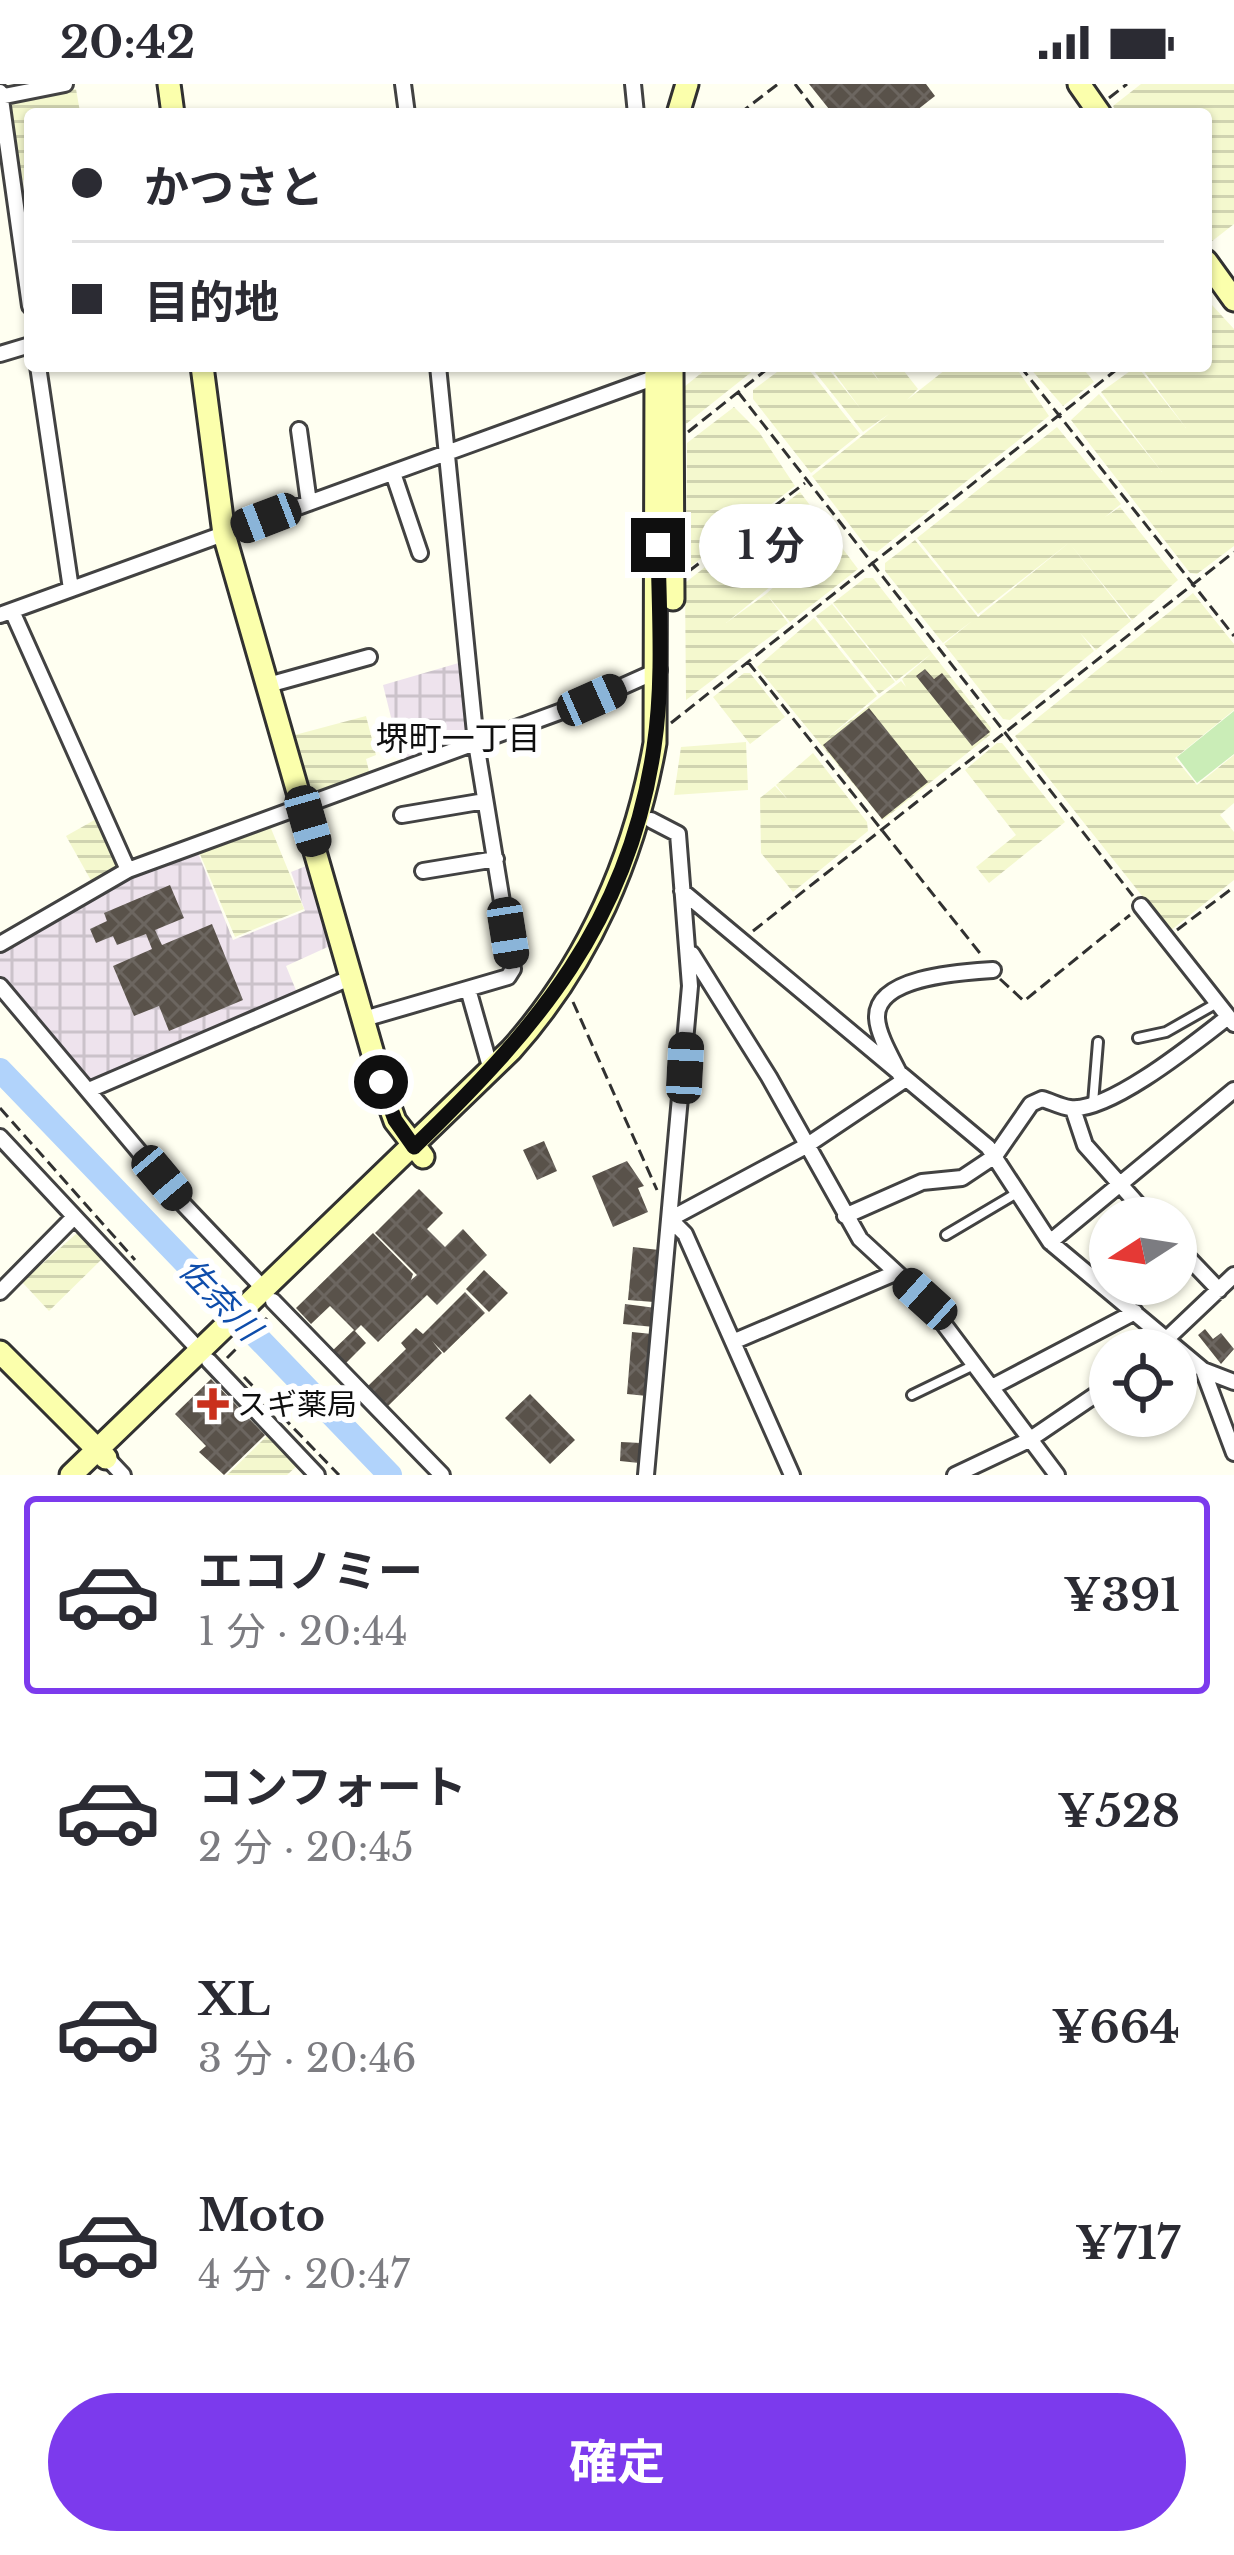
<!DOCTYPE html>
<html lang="ja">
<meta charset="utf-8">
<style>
body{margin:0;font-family:"Libre Baskerville","Noto Sans JP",serif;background:#f7f7f7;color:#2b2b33;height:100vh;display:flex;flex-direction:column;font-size:45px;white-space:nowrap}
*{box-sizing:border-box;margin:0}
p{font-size:39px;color:#7c7c81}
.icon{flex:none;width:66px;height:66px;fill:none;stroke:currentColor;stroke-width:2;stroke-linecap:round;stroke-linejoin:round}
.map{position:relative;height:1391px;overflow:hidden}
.sheet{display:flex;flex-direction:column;background:#fff;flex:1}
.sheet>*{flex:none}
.guide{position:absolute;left:24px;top:24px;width:1188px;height:264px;border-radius:12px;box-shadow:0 3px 9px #0004;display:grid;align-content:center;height:264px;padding:0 48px;background:#fff}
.needle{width:78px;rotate:258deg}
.fabs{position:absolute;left:1089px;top:1113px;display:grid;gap:24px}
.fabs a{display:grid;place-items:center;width:108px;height:108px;border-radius:50%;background:#fff;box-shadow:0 3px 9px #0004;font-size:60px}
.end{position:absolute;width:54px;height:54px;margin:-27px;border:15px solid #0f0f0f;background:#fff;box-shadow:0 0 0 6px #fff}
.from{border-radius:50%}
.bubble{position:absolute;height:84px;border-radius:42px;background:#fff;box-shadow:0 3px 9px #0004;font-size:39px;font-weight:700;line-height:84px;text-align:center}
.car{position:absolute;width:36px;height:72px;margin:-36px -18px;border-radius:15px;box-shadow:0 0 9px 3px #0007;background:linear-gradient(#222 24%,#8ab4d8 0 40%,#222 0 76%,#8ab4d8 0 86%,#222 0)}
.guide b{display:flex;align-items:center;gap:42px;height:114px;font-size:45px}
.guide b+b{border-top:3px solid #e1e1e2}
.guide i{width:30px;height:30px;background:#2b2b33}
ul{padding:21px 0 0;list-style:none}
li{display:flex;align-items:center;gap:36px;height:198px;margin:0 24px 18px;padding:0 24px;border:6px solid transparent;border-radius:12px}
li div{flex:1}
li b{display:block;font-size:45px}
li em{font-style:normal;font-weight:700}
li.selected{border-color:#7c3aed}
li>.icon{width:108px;height:108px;stroke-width:1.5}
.primary-button{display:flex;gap:24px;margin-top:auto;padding:24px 48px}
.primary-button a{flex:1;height:138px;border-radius:72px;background:#7c3aed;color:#fff;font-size:48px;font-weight:700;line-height:138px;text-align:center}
.status{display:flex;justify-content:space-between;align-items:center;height:84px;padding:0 60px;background:#fff;direction:ltr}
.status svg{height:33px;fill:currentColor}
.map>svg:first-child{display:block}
</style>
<div class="status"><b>20:42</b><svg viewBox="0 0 49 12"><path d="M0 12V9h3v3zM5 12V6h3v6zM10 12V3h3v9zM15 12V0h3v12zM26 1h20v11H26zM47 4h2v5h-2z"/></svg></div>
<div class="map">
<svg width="1234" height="1391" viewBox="0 0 1234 1391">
<defs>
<pattern id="industrial-grid" width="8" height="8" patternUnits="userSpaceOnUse" patternTransform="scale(3)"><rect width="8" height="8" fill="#eee3ed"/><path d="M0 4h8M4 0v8" fill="none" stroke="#cbc2ca"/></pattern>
<pattern id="farmland-rules" width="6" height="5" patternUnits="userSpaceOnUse" patternTransform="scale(3)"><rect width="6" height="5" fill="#f4f8ce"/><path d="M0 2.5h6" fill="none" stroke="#d0d3b0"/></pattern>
<pattern id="building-cross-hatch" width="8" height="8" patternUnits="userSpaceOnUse" patternTransform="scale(3)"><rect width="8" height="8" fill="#59524a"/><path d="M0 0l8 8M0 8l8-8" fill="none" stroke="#6c6660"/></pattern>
</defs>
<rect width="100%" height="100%" fill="#fffff1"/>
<path fill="url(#industrial-grid)" d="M 462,578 L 466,654 L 402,678 L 383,601 Z
M 198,769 L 233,856 L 305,827 L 291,788 L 311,780 L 332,861 L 286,882 L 298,911 L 91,998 L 0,892 L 0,866 L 138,790 Z"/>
<path fill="url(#farmland-rules)" d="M 1141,0 L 1234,0 L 1234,140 L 1211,158 L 1206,151 L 1206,30 L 1118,30 L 1113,22 Z
M 76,5 L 80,28 L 88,30 L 30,30 L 30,95 L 17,97 L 7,24 L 11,18 Z
M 1212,221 L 1234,245 L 1234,462 L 1197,490 L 1190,489 L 1071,336 L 1099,310 L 1162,388 L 1101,308 L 1137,282 L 1186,344 L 1140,282 L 1206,282 L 1206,226 Z
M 710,282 L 759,282 L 686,340 L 684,303 Z
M 785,282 L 806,282 L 860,350 L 811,389 L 753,315 L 753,306 Z
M 810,282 L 826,282 L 860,324 L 829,282 L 867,282 L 880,298 L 869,282 L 900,282 L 918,305 L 907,316 L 950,282 L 1015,282 L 1049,332 L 877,468 L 869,466 L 812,392 L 889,330 L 863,348 Z
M 1028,282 L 1081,282 L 1094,298 L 1063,322 Z
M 734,323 L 759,348 L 795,402 L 686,486 L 687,359 Z
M 1057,343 L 1121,420 L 1105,433 L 1120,423 L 1178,496 L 1132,536 L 1070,460 L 1131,537 L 1096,566 L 1080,549 L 1094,567 L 1010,636 L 1003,635 L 944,560 L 972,537 L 943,559 L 885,487 L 885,479 L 915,456 L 978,533 L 1070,458 L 978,530 L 917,454 Z
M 800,408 L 858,485 L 790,538 L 767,511 L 788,539 L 686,616 L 685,499 L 739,456 L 775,499 L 726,539 L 766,510 L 786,492 L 776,498 L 741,454 Z
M 865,494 L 873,494 L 991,644 L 990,651 L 883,736 L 757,583 L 814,534 L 877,612 L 825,656 L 901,597 L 906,603 L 902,595 L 931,570 L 896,597 L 833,519 Z
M 1193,509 L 1234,560 L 1234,626 L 1175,674 L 1197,701 L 1234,671 L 1234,719 L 1220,731 L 1234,748 L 1234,796 L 1170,847 L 1015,652 Z
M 832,520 L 895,598 L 879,610 L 816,532 Z
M 744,589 L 750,589 L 785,633 L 750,660 L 713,613 Z
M 366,632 L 376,671 L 366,675 L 370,691 L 311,713 L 291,652 Z
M 746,658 L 748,706 L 674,711 L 681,663 Z
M 997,659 L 1002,659 L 1065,738 L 989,799 L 976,783 L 1016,751 L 965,686 Z
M 813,669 L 867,738 L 868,747 L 793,808 L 761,769 L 760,714 L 775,702 L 788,716 L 776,701 Z
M 98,734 L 118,777 L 116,785 L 93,800 L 66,752 Z
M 270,742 L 304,825 L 235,853 L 199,768 Z
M 77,1149 L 102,1175 L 49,1227 L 22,1198 Z
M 269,1350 L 299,1380 L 287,1391 L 227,1391 Z"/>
<path fill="#caedb7" d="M 1234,627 L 1234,670 L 1197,699 L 1177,673 Z"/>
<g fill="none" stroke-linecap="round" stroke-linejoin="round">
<path stroke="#b1d3fb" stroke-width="24" d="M 0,986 L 390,1391"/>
</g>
<path fill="url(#building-cross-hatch)" d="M 809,0 L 926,0 L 935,12 L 912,30 L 833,30 Z
M 925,585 L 934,595 L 942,589 L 990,648 L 972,662 L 916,592 Z
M 869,624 L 928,698 L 882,735 L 823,661 Z
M 170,801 L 184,834 L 155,846 L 162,861 L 212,840 L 243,916 L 169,947 L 159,922 L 134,932 L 113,882 L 152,865 L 146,850 L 117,861 L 113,852 L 96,859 L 90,845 L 107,837 L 104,829 Z
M 544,1057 L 557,1087 L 537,1096 L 523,1066 Z
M 627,1077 L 644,1102 L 638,1104 L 648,1128 L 613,1143 L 592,1092 Z
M 419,1105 L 443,1129 L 427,1145 L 445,1163 L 463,1145 L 487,1171 L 437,1221 L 427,1211 L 378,1258 L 361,1241 L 355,1247 L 330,1222 L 311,1240 L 296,1224 L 373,1149 L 413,1190 L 411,1196 L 417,1191 L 375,1149 Z
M 633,1163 L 659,1166 L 654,1218 L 628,1216 Z
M 484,1186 L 508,1209 L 489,1228 L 466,1205 Z
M 465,1208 L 485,1229 L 444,1269 L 432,1257 L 442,1269 L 388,1322 L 368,1302 L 406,1265 L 401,1259 L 416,1244 L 423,1250 Z
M 625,1220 L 656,1224 L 654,1243 L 623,1240 Z
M 1205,1245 L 1213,1255 L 1221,1249 L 1234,1265 L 1221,1280 L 1198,1251 Z
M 354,1246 L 366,1259 L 344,1281 L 331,1268 Z
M 632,1248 L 652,1250 L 647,1312 L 627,1310 Z
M 211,1295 L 265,1351 L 224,1391 L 199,1368 L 206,1362 L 175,1330 Z
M 530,1310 L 575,1356 L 550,1380 L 505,1334 Z
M 621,1358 L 641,1359 L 639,1379 L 620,1377 Z"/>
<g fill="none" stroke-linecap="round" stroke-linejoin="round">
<g stroke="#424242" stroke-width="14">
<path id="lane" d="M 1138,954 L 1166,948 L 1217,919
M 1093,1019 L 1098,958
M 946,1151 L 1017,1109
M 912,1311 L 974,1281"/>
</g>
<g stroke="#424242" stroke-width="20">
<path id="street" d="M 403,0 L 407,30
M 633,0 L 636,30
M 0,8 L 30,222
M 0,13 L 65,0
M 0,270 L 30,261
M 38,282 L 71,505
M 299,346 L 309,419
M 393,389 L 420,469
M 12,527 L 128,786
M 0,531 L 656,293
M 268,601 L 369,573
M 402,731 L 485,717
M 423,787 L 496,775
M 682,807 L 988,1063 L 1050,1158 L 1203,1286 L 1234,1298
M 1141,822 L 1234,940
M 0,860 L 128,786 L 592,616 L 659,586
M 692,870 L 769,993 L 860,1155 L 925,1215 L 1057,1391
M 0,902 L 184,1121 L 264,1205
M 468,905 L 491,986
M 364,935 L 508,893 L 513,885 L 476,659 L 438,282
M 89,1006 L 352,893
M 1073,1025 L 1085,1061 L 1150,1134
M 0,1053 L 200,1267
M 845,1132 L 922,1098 L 962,1094 L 995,1072 L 1031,1020 L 1042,1015 C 1050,1017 1061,1023 1070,1024 C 1109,1029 1197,957 1228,933
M 670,1135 L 806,1062 L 903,997 C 895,979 878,953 877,934 C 875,892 964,888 993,886
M 670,1135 L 685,1150 L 792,1391
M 1050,1158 L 1234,1006
M 1176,1161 L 1219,1206
M 0,1208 L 72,1135
M 273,1217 L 442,1391
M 735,1257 L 895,1189
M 1155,1266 L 1234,1191
M 209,1277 L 317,1391
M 1203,1286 L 1234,1369
M 992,1303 L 1135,1228
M 107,1374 L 123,1391
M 646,1391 L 690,902 L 678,750 L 651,736
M 955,1391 L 1029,1356 L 1110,1301"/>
</g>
<g stroke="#313131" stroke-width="27">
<path id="secondary" d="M 169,0 L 173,30
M 1079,0 L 1100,30
M 678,30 L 687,0
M 1206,177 L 1234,216
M 202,282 L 224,450 L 381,998 L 395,1037 L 423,1073
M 672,282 L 673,515
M 0,1268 L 106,1374
M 71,1391 L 511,966 C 589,879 635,772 655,659 L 656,282"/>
</g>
<path stroke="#313131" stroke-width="3" stroke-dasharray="12 6" stroke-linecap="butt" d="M 795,0 L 818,30
M 1109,14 L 1127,0
M 739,30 L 778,0
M 1020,282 L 1234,552
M 738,308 L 1133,812
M 688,348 L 771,282
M 689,487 L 805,399
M 748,578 L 983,873
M 671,639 L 1121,282
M 1177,846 L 1234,803
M 753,847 L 1234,468
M 1000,895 L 1024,917 L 1130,831
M 573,918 L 657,1106
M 0,1024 L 135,1176
M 227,1274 L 267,1234
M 244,1293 L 339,1391"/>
<use href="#lane" stroke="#fff" stroke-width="8"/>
<use href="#street" stroke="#fff" stroke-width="14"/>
<use href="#secondary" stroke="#fbffac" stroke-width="21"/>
</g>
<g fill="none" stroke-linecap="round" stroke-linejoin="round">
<path stroke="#0f0f0f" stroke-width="15" d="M 381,998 L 395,1036 L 414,1063 C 536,945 629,838 654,663 C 664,597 659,527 658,461"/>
</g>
<path fill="#ca301c" stroke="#fff" stroke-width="4.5" d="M207 1302h12v12h12v12h-12v12h-12v-12h-12v-12h12z"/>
<g text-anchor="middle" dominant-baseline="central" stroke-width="12" stroke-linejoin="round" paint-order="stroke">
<g font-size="30" fill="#0f0f0f" stroke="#fff" text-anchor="start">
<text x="237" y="1320">スギ薬局</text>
</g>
<g font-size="33" fill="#0f0f0f" stroke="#fff">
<text x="458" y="654">堺町一丁目</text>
</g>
<g font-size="33" font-style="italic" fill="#0e4dab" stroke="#fff">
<text transform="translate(220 1215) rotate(46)">佐奈川</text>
</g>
</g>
</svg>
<div class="fabs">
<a><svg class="needle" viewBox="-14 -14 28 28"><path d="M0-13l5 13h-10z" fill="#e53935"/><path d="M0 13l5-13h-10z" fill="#7c7c81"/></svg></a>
<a><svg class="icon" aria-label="locate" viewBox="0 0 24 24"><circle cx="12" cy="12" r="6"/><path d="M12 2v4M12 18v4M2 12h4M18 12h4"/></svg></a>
</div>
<i class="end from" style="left:381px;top:998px"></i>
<i class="end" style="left:658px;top:461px"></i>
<div class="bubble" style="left:699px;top:420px;width:144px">1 分</div>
<i class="car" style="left:266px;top:434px;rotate:249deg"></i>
<i class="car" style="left:592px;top:616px;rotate:66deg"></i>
<i class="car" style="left:308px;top:737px;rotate:164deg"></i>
<i class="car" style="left:508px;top:849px;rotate:171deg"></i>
<i class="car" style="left:685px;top:984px;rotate:3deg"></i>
<i class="car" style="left:162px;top:1094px;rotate:140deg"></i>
<i class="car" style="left:925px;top:1215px;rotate:312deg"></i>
<div class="guide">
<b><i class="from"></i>かつさと</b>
<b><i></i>目的地</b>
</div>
</div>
<section class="sheet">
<ul>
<li class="selected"><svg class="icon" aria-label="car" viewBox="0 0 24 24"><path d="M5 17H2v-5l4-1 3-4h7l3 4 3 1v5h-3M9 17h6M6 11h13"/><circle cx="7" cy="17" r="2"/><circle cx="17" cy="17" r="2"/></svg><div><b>エコノミー</b><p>1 分 · 20:44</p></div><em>¥391</em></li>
<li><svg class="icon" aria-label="car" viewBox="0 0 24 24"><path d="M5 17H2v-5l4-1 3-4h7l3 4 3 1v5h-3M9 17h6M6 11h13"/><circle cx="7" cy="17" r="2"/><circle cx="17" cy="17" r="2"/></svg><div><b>コンフォート</b><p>2 分 · 20:45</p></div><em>¥528</em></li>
<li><svg class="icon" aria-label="car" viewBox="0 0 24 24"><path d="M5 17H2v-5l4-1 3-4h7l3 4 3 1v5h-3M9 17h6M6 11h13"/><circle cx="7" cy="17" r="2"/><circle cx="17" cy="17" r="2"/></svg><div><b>XL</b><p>3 分 · 20:46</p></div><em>¥664</em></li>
<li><svg class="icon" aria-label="car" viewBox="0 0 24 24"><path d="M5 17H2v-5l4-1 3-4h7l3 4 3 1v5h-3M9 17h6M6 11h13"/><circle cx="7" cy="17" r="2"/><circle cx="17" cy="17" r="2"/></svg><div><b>Moto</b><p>4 分 · 20:47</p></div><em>¥717</em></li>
</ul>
<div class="primary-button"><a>確定</a></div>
</section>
